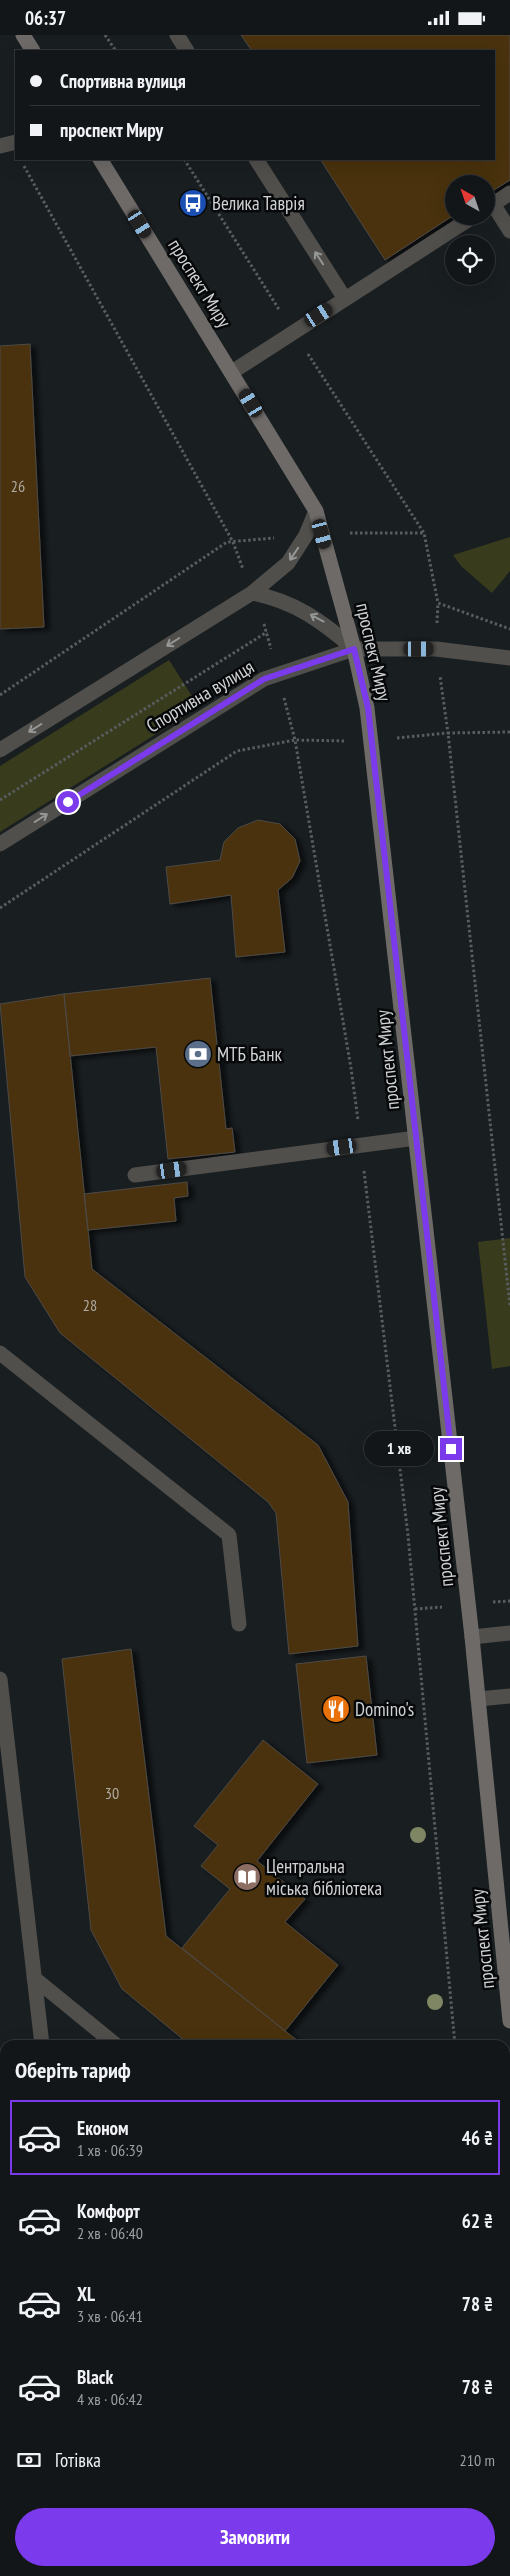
<!DOCTYPE html>
<html lang="uk">
<meta charset="utf-8">
<style>
body{margin:0;font-family:"PT Sans Narrow",sans-serif;background:#202326;color:#f1f3f6;height:100vh;display:flex;flex-direction:column;font-size:19px;white-space:nowrap}
*{box-sizing:border-box;margin:0}
p{font-size:16px;color:#9d9fa2}
.icon{flex:none;width:28px;height:28px;fill:none;stroke:currentColor;stroke-width:2;stroke-linecap:round;stroke-linejoin:round}
.map{position:relative;flex:1;overflow:hidden}
.sheet{position:absolute;left:0px;top:2005px;width:510px;height:536px;display:flex;flex-direction:column;background:#131619;border-radius:15px 15px 0 0;box-shadow:0 5px 20px #0002,0 0 0 1px #323538}
.sheet>*{flex:none}
.hud{position:absolute;left:15px;top:15px;width:480px;height:110px;border-radius:0px;box-shadow:0 5px 20px #0002,0 0 0 1px #323538;display:grid;align-content:center;height:110px;padding:0 15px;background:#131619}
.needle{width:32px;rotate:320deg}
.fabs{position:absolute;left:445px;top:140px;display:grid;gap:10px}
.fabs a{display:grid;place-items:center;width:50px;height:50px;border-radius:50%;background:#131619;box-shadow:0 5px 20px #0002,0 0 0 1px #323538;font-size:25px}
.end{position:absolute;width:22px;height:22px;margin:-11px;border:6px solid #7c3aed;background:#fff;box-shadow:0 0 0 2px #fff}
.from{border-radius:50%}
.bubble{position:absolute;height:35px;border-radius:18px;background:#131619;box-shadow:0 5px 20px #0002,0 0 0 1px #323538;font-size:16px;font-weight:600;line-height:35px;text-align:center}
.car{position:absolute;width:15px;height:30px;margin:-15px -8px;border-radius:6px;box-shadow:0 0 4px 1px #0007;background:linear-gradient(#222 24%,#8ab4d8 0 40%,#222 0 76%,#8ab4d8 0 86%,#222 0)}
.hud b{display:flex;align-items:center;gap:18px;height:48px;font-size:19px}
.hud b+b{border-top:1px solid #323538}
.hud i{width:12px;height:12px;background:#f1f3f6}
ul{padding:0;list-style:none}
li{display:flex;align-items:center;gap:15px;height:75px;margin:0 10px 8px;padding:0 5px;border:2px solid transparent;border-radius:0px}
li div{flex:1}
li b{display:block;font-size:19px}
li em{font-style:normal;font-weight:600}
li.current{border-color:#7c3aed}
li>.icon{width:45px;height:45px;stroke-width:1.5}
h2{padding:0 15px;font-size:22px;line-height:60px}
.pay{display:flex;align-items:center;gap:12px;height:55px;padding:0 15px;font-size:19px}
.pay p{margin-inline-start:auto}
.button{display:flex;gap:10px;margin-top:auto;padding:10px 15px}
.button a{flex:1;height:58px;border-radius:30px;background:#7c3aed;color:#fff;font-size:20px;font-weight:600;line-height:58px;text-align:center}
.status{display:flex;justify-content:space-between;align-items:center;height:35px;padding:0 25px;background:#131619;direction:ltr}
.status svg{height:14px;fill:currentColor}
.map>svg:first-child{display:block}
</style>
<div class="status"><b>06:37</b><svg viewBox="0 0 49 12"><path d="M0 12V9h3v3zM5 12V6h3v6zM10 12V3h3v9zM15 12V0h3v12zM26 1h20v11H26zM47 4h2v5h-2z"/></svg></div>
<div class="map">
<svg width="510" height="2541" viewBox="0 0 510 2541">
<defs>
<filter id="shadow"><feDropShadow dx="5.5" dy="3" stdDeviation="2.5" flood-color="#0009"/></filter>
</defs>
<rect width="100%" height="100%" fill="#191e21"/>
<path fill="#383c1d" d="M 510,502 L 510,536 L 492,558 L 461,531 L 453,520 Z
M 169,625 L 199,672 L 0,797 L 0,731 Z
M 510,1203 L 510,1331 L 492,1334 L 478,1207 Z"/>
<path fill="#483110" stroke="#4e4a45" filter="url(#shadow)" d="M 241,0 L 510,0 L 510,145 L 486,160 L 486,149 L 454,149 L 454,180 L 385,225 L 320,124 L 494,124 L 494,16 L 252,16 Z
M 30,309 L 44,592 L 0,594 L 0,311 Z
M 258,785 L 280,789 L 295,804 L 300,826 L 292,843 L 278,855 L 285,917 L 236,922 L 231,860 L 170,869 L 166,832 L 220,825 L 224,807 L 238,793 Z
M 210,943 L 226,1094 L 232,1093 L 235,1117 L 168,1124 L 156,1012 L 70,1021 L 64,959 Z
M 64,959 L 92,1234 L 318,1410 L 348,1467 L 358,1611 L 289,1619 L 276,1478 L 268,1467 L 60,1298 L 25,1242 L 0,969 Z
M 187,1147 L 188,1161 L 174,1163 L 176,1186 L 88,1195 L 84,1159 Z
M 131,1614 L 166,1901 L 303,2010 L 190,2010 L 122,1954 L 91,1895 L 62,1624 Z
M 366,1621 L 377,1720 L 307,1728 L 296,1629 Z
M 263,1705 L 318,1749 L 257,1826 L 305,1864 L 285,1887 L 338,1930 L 285,1996 L 182,1913 L 230,1854 L 201,1831 L 218,1810 L 194,1791 Z
M 152,2536 L 223,2536 L 223,2541 L 152,2541 Z
M 223,2536 L 385,2536 L 385,2541 L 223,2541 Z"/>
<g fill="none" stroke-linecap="round" stroke-linejoin="round">
<path stroke="#595d60" stroke-width="3" stroke-dasharray="2.5 2.5" stroke-linecap="butt" d="M 105,0 L 116,16
M 184,124 L 280,276
M 24,131 L 233,507 L 243,534
M 308,319 L 424,498 L 438,568 L 510,594
M 350,498 L 424,498
M 437,588 L 438,568
M 264,589 L 271,614
M 0,660 L 227,507 L 274,503
M 284,663 L 295,705 L 346,706
M 510,697 L 448,698 L 510,1271
M 397,703 L 448,698 L 440,641
M 0,765 L 267,597
M 0,873 L 237,716 L 295,705 L 351,1033 L 358,1085
M 364,1136 L 408,1500 L 455,2010
M 493,1567 L 510,1566
M 415,1574 L 442,1572
M 505,2251 L 510,2251
M 505,2482 L 510,2530"/>
<path stroke="#504f4c" stroke-width="15" d="M 177,0 L 187,16
M 0,111 L 16,107
M 256,124 L 345,264
M 493,169 L 510,196
M 486,174 L 510,158
M 232,337 L 474,181
M 135,1140 L 416,1103
M 0,1318 L 229,1500 L 239,1589
M 472,1602 L 510,1598
M 0,1644 L 42,2010
M 478,1664 L 510,1661
M 34,1943 L 116,2010
M 0,2029 L 5,2029
M 0,2481 L 5,2481
M 103,2536 L 103,2541"/>
<path stroke="#504f4c" stroke-width="15" d="M 252,558 L 288,528 L 306,500 L 316,476
M 0,715 L 252,558 C 294,566 322,586 354,614
M 0,809 L 264,644 L 354,614 L 436,614 L 510,623"/>
<path stroke="#6d6a67" stroke-width="15" d="M 23,0 L 33,16
M 100,124 L 316,476 L 354,614 L 367,673 L 472,1602 L 510,1986"/>
</g>
<g fill="#7f8663">
<circle cx="418" cy="1800" r="8"/>
<circle cx="435" cy="1967" r="8"/>
</g>
<defs><path id="oneway-shaft" d="M-6 0H5M1.5-3L5.5 0L1.5 3" fill="none" stroke-width="1.6" stroke-linecap="round" stroke-linejoin="round" transform="scale(1.25)"/></defs>
<g stroke="#969897">
<use href="#oneway-shaft" transform="translate(319 223) rotate(-123)"/>
<use href="#oneway-shaft" transform="translate(294 519) rotate(124)"/>
<use href="#oneway-shaft" transform="translate(317 583) rotate(-152)"/>
<use href="#oneway-shaft" transform="translate(173 607) rotate(148)"/>
<use href="#oneway-shaft" transform="translate(35 693) rotate(148)"/>
<use href="#oneway-shaft" transform="translate(41 783) rotate(-32)"/>
</g>
<g fill="none" stroke-linecap="round" stroke-linejoin="round">
<path stroke="#7c3aed" stroke-width="6" d="M 68,767 L 264,644 L 354,614 L 368,673 L 451,1414"/>
</g>
<defs>
<g id="bus-disc" transform="scale(1.4375)"><circle r="9.5" fill="#1a4fb4" stroke="#060809"/><path d="M-5-6H5V4H4V6H2V4H-2V6H-4V4H-5ZM-3.5-4V0h7V-4ZM-3.5 1.2v1.5H-2V1.2ZM2 1.2v1.5H3.5V1.2Z" fill="#fff"/></g>
<g id="bank-disc" transform="scale(1.4375)"><circle r="9.5" fill="#5c6f8a" stroke="#060809"/><path d="M-6-4H6V4H-6ZM0-2.3a2.3 2.3 0 1 0 0 4.6a2.3 2.3 0 1 0 0-4.6Z" fill="#fff"/></g>
<g id="restaurant-disc" transform="scale(1.4375)"><circle r="9.5" fill="#e8710a" stroke="#060809"/><path d="M-5-6h1v4h1v-4h1v4h1v-4h1v5L-1.5 .5V6h-2V.5L-5-1ZM5-6V6H3V1.5H1.5Q1.5-4 5-6Z" fill="#fff"/></g>
<g id="library-disc" transform="scale(1.4375)"><circle r="9.5" fill="#8d6e63" stroke="#060809"/><path d="M-6-4Q-3-5.5-.7-3.5V5Q-3 3-6 4ZM6-4Q3-5.5 .7-3.5V5Q3 3 6 4Z" fill="#fff"/></g>
</defs>
<g fill-rule="evenodd">
<use href="#bus-disc" x="193" y="168"/>
<use href="#bank-disc" x="198" y="1019"/>
<use href="#restaurant-disc" x="336" y="1674"/>
<use href="#library-disc" x="247" y="1842"/>
</g>
<g text-anchor="middle" dominant-baseline="central" stroke-width="5" stroke-linejoin="round" paint-order="stroke">
<g font-size="16" fill="#aeaaa4">
<text x="18" y="451">26</text>
<text x="90" y="1270">28</text>
<text x="112" y="1758">30</text>
</g>
<g font-size="19" fill="#d0d3d5" stroke="#060809" text-anchor="start">
<text x="212" y="168">Велика Таврія</text>
<text x="217" y="1019">МТБ Банк</text>
<text x="355" y="1674">Domino's</text>
<text x="266" y="1831">Центральна<tspan x="266" dy="22">міська бібліотека</tspan></text>
</g>
<g font-size="19" fill="#d0d3d5" stroke="#060809">
<text transform="translate(200 248) rotate(58)">проспект Миру</text>
<text transform="translate(374 617) rotate(77)">проспект Миру</text>
<text transform="translate(200 661) rotate(-31)">Спортивна вулиця</text>
<text transform="translate(387 1025) rotate(-96)">проспект Миру</text>
<text transform="translate(441 1502) rotate(-96)">проспект Миру</text>
<text transform="translate(482 1904) rotate(-96)">проспект Миру</text>
</g>
</g>
</svg>
<div class="fabs">
<a><svg class="needle" viewBox="-14 -14 28 28"><path d="M0-13l5 13h-10z" fill="#e53935"/><path d="M0 13l5-13h-10z" fill="#9d9fa2"/></svg></a>
<a><svg class="icon" aria-label="locate" viewBox="0 0 24 24"><circle cx="12" cy="12" r="6"/><path d="M12 2v4M12 18v4M2 12h4M18 12h4"/></svg></a>
</div>
<i class="end from" style="left:68px;top:767px"></i>
<i class="end" style="left:451px;top:1414px"></i>
<div class="bubble" style="left:364px;top:1396px;width:70px">1 хв</div>
<i class="car" style="left:140px;top:189px;rotate:148deg"></i>
<i class="car" style="left:319px;top:280px;rotate:58deg"></i>
<i class="car" style="left:251px;top:368px;rotate:329deg"></i>
<i class="car" style="left:322px;top:499px;rotate:165deg"></i>
<i class="car" style="left:419px;top:614px;rotate:90deg"></i>
<i class="car" style="left:342px;top:1112px;rotate:262deg"></i>
<i class="car" style="left:172px;top:1135px;rotate:82deg"></i>
<div class="hud">
<b><i class="from"></i>Спортивна вулиця</b>
<b><i></i>проспект Миру</b>
</div>
<section class="sheet">
<h2>Оберіть тариф</h2>
<ul>
<li class="current"><svg class="icon" aria-label="car" viewBox="0 0 24 24"><path d="M5 17H2v-5l4-1 3-4h7l3 4 3 1v5h-3M9 17h6M6 11h13"/><circle cx="7" cy="17" r="2"/><circle cx="17" cy="17" r="2"/></svg><div><b>Економ</b><p>1 хв · 06:39</p></div><em>46 ₴</em></li>
<li><svg class="icon" aria-label="car" viewBox="0 0 24 24"><path d="M5 17H2v-5l4-1 3-4h7l3 4 3 1v5h-3M9 17h6M6 11h13"/><circle cx="7" cy="17" r="2"/><circle cx="17" cy="17" r="2"/></svg><div><b>Комфорт</b><p>2 хв · 06:40</p></div><em>62 ₴</em></li>
<li><svg class="icon" aria-label="car" viewBox="0 0 24 24"><path d="M5 17H2v-5l4-1 3-4h7l3 4 3 1v5h-3M9 17h6M6 11h13"/><circle cx="7" cy="17" r="2"/><circle cx="17" cy="17" r="2"/></svg><div><b>XL</b><p>3 хв · 06:41</p></div><em>78 ₴</em></li>
<li><svg class="icon" aria-label="car" viewBox="0 0 24 24"><path d="M5 17H2v-5l4-1 3-4h7l3 4 3 1v5h-3M9 17h6M6 11h13"/><circle cx="7" cy="17" r="2"/><circle cx="17" cy="17" r="2"/></svg><div><b>Black</b><p>4 хв · 06:42</p></div><em>78 ₴</em></li>
</ul>
<div class="pay"><svg class="icon" aria-label="cash" viewBox="0 0 24 24"><path d="M3 7h18v10H3z"/><circle cx="12" cy="12" r="2"/></svg>Готівка<p>210 m</p></div>
<div class="button"><a>Замовити</a></div>
</section>
</div>
